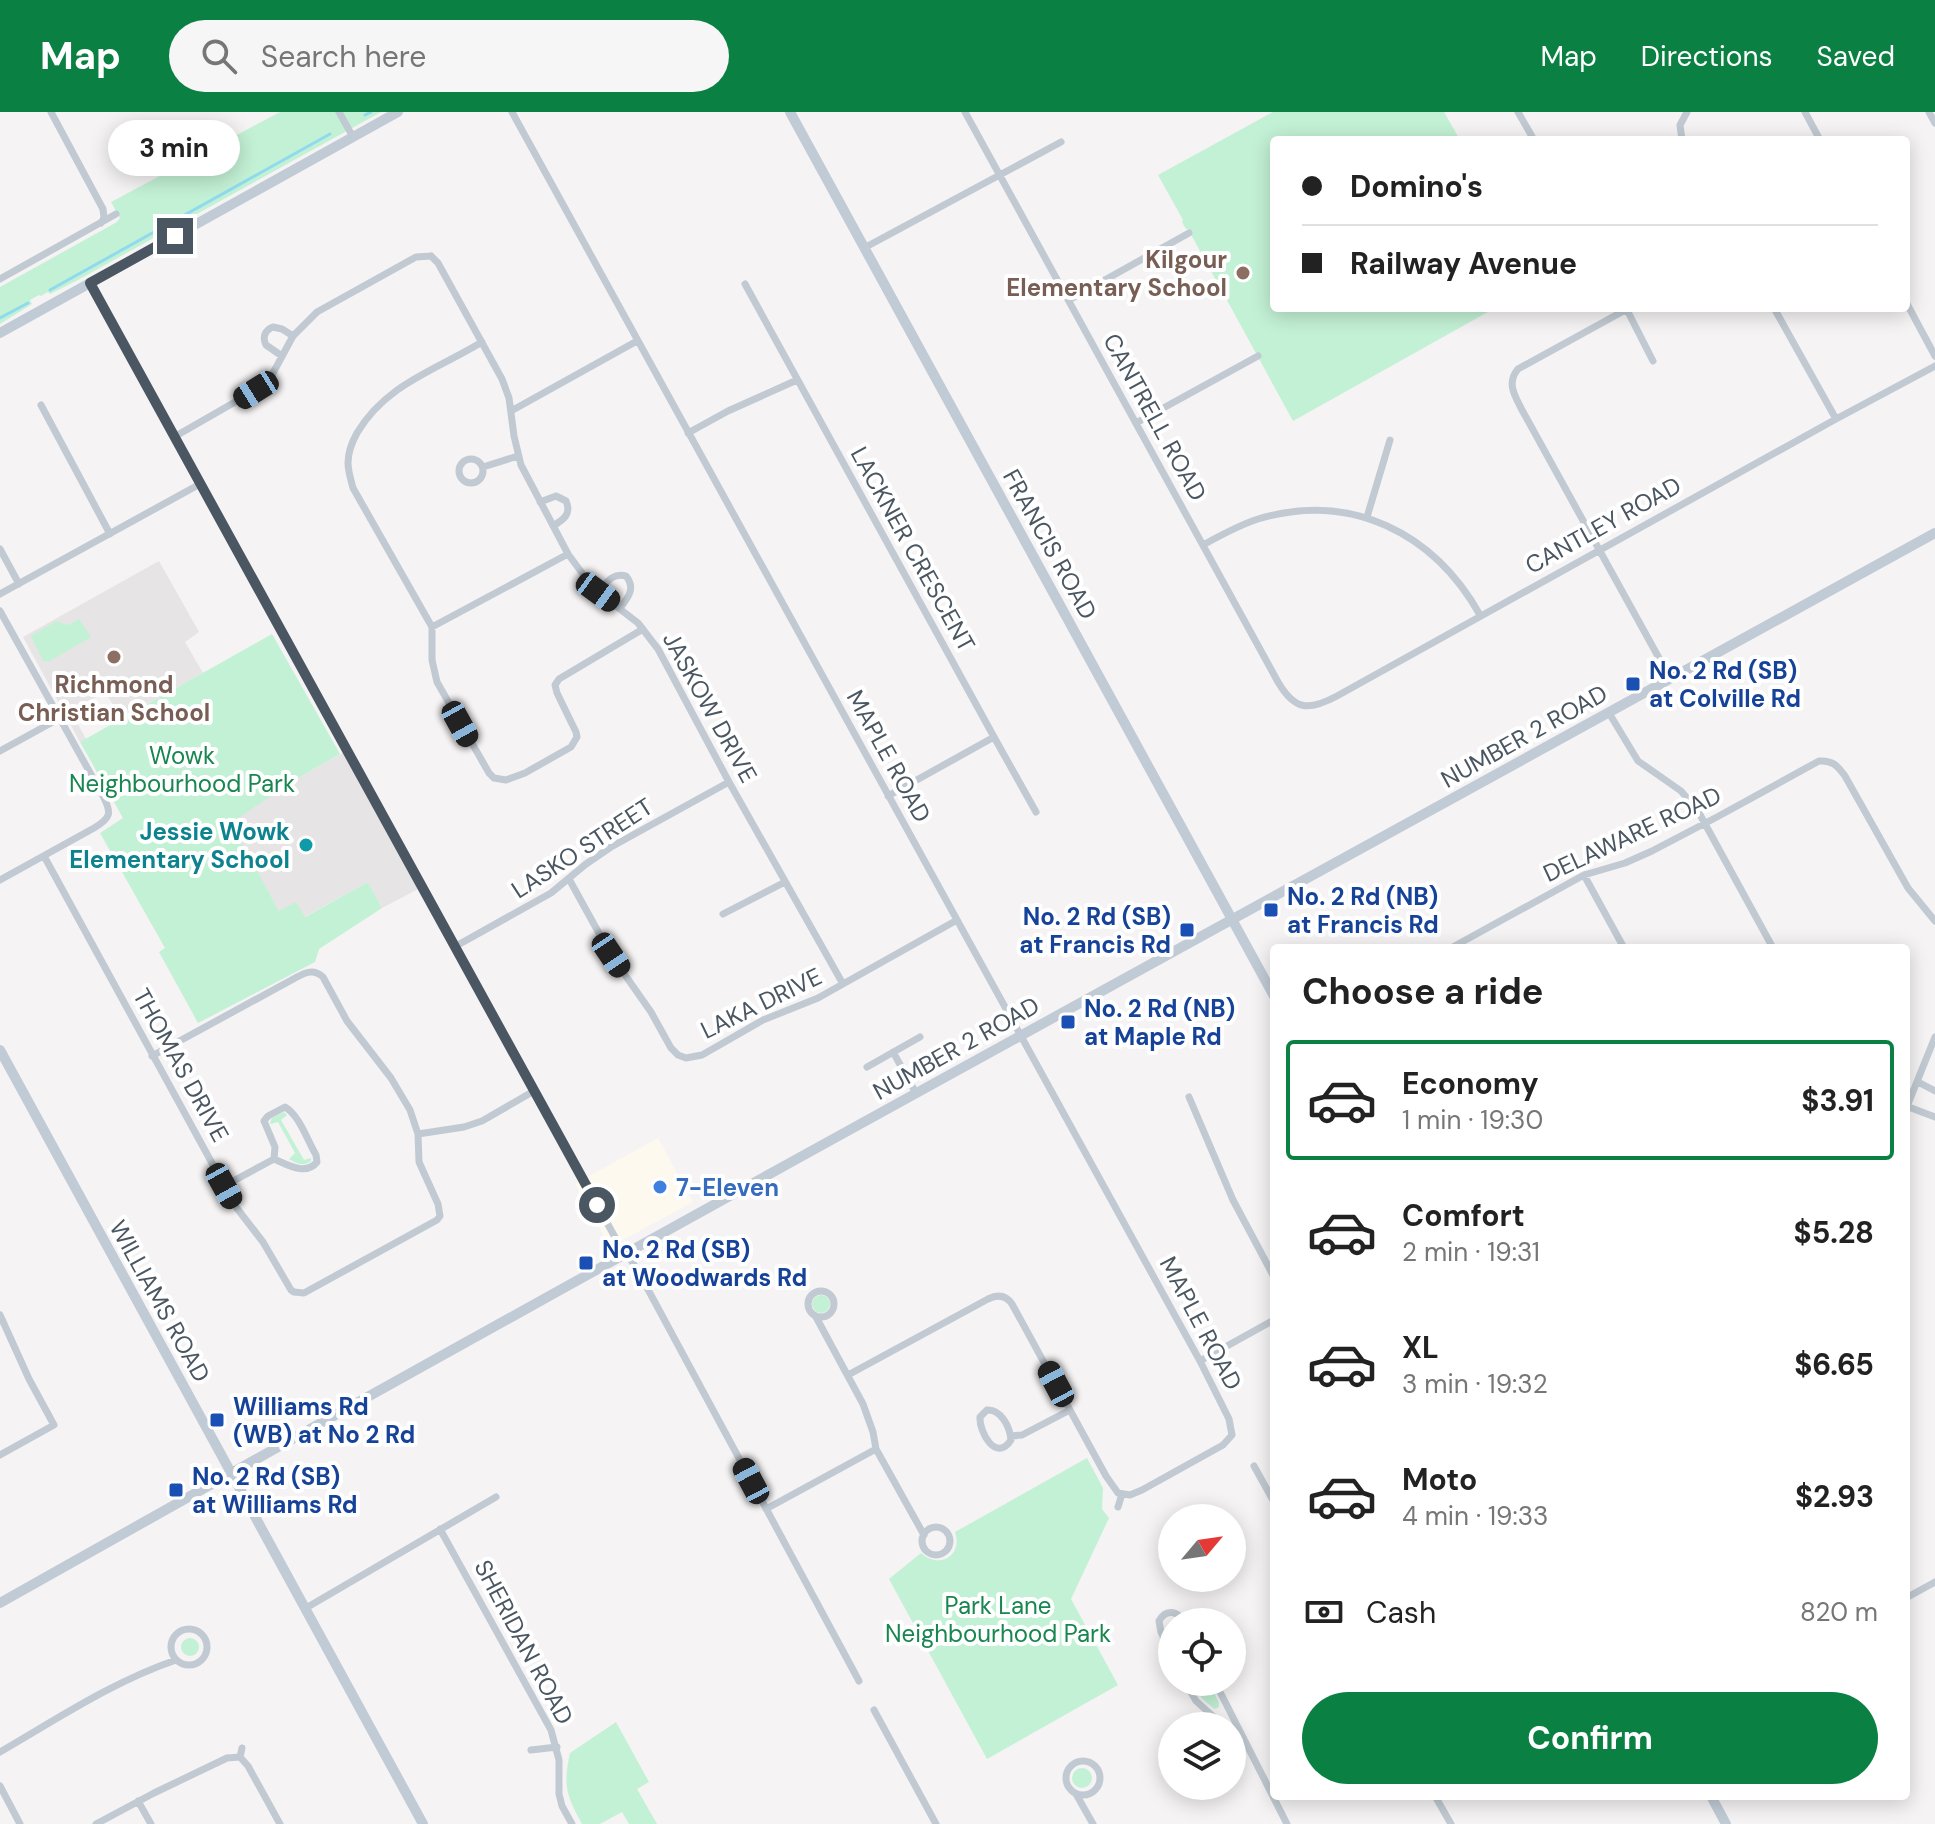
<!DOCTYPE html>
<meta charset="utf-8">
<style>
body{margin:0;font-family:"DM Sans",sans-serif;background:#f6f6f6;color:#222;height:100vh;display:flex;flex-direction:column;font-size:30px;white-space:nowrap}
*{box-sizing:border-box;margin:0}
p{font-size:26px;color:#767676}
.icon{flex:none;width:44px;height:44px;fill:none;stroke:currentColor;stroke-width:2;stroke-linecap:round;stroke-linejoin:round}
.map{position:relative;flex:1;overflow:hidden}
.panel{position:absolute;left:1270px;top:832px;width:640px;height:856px;display:flex;flex-direction:column;background:#fff;border-radius:8px;box-shadow:0 4px 20px #0003}
.panel>*{flex:none}
.hud{position:absolute;left:1270px;top:24px;width:640px;height:176px;border-radius:8px;box-shadow:0 4px 20px #0003;display:grid;align-content:center;height:176px;padding:0 32px;background:#fff}
.needle{width:52px;rotate:61deg}
.tools{position:absolute;left:1158px;top:1392px;display:grid;gap:16px}
.tools a{display:grid;place-items:center;width:88px;height:88px;border-radius:50%;background:#fff;box-shadow:0 4px 20px #0003;font-size:40px}
.end{position:absolute;width:36px;height:36px;margin:-18px;border:10px solid #4a5661;background:#fff;box-shadow:0 0 0 4px #fff}
.from{border-radius:50%}
.bubble{position:absolute;height:56px;border-radius:28px;background:#fff;box-shadow:0 4px 20px #0003;font-size:26px;font-weight:700;line-height:56px;text-align:center}
.car{position:absolute;width:24px;height:48px;margin:-24px -12px;border-radius:10px;box-shadow:0 0 6px 2px #0007;background:linear-gradient(#222 24%,#8ab4d8 0 40%,#222 0 76%,#8ab4d8 0 86%,#222 0)}
.hud b{display:flex;align-items:center;gap:28px;height:76px;font-size:30px}
.hud b+b{border-top:2px solid #e0e0e0}
.hud i{width:20px;height:20px;background:#222}
ul{padding:0;list-style:none}
li{display:flex;align-items:center;gap:24px;height:120px;margin:0 16px 12px;padding:0 16px;border:4px solid transparent;border-radius:8px}
li div{flex:1}
li b{display:block;font-size:30px}
li em{font-style:normal;font-weight:700}
li.selected{border-color:#0b8043}
li>.icon{width:72px;height:72px;stroke-width:1.5}
h2{padding:0 32px;font-size:36px;line-height:96px}
.pay{display:flex;align-items:center;gap:20px;height:88px;padding:0 32px;font-size:30px}
.pay p{margin-inline-start:auto}
.cta{display:flex;gap:16px;margin-top:auto;padding:16px 32px}
.cta a{flex:1;height:92px;border-radius:48px;background:#0b8043;color:#fff;font-size:32px;font-weight:700;line-height:92px;text-align:center}
header{display:flex;align-items:center;gap:48px;box-sizing:border-box;height:112px;padding:0 40px;background:#0b8043;color:#fff}
header strong{font-size:38px}
nav{display:flex;gap:44px;margin-inline-start:auto;font-size:28px}
.search{width:560px;height:72px;background:#f6f6f6;display:flex;align-items:center;gap:20px;box-sizing:border-box;padding:0 28px;border-radius:44px;color:#767676;font-size:30px}
.map>svg:first-child{display:block}
</style>
<header>
<strong>Map</strong>
<div class="search"><svg class="icon" aria-label="search" viewBox="0 0 24 24"><circle cx="10" cy="10" r="6"/><path d="M15 15l6 6"/></svg>Search here</div>
<nav><a>Map</a><a>Directions</a><a>Saved</a></nav>
</header>
<div class="map">
<svg width="1935" height="1712" viewBox="0 0 1935 1712">
<rect width="100%" height="100%" fill="#f5f3f3"/>
<path fill="#fdf9ef" d="M 658,1026 L 693,1090 L 610,1135 L 575,1072 Z"/>
<path fill="#e6e4e5" d="M 159,449 L 199,520 L 185,530 L 203,561 L 127,603 L 121,591 L 114,594 L 105,580 L 71,599 L 86,627 L 80,630 L 23,525 Z
M 346,639 L 422,775 L 382,796 L 368,770 L 304,805 L 279,799 L 230,711 L 298,666 Z"/>
<path fill="#c3f1d5" d="M 280,0 L 381,0 L 76,169 L 50,182 L 48,180 L 41,184 L 39,183 L 30,188 L 32,192 L 0,212 L 0,175 L 117,110 L 120,106 L 111,90 Z
M 1273,0 L 1444,0 L 1460,28 L 1274,28 L 1274,196 L 1495,196 L 1293,309 L 1188,117 L 1186,117 L 1182,110 L 1183,108 L 1158,63 Z
M 79,507 L 91,525 L 50,549 L 43,549 L 31,524 L 56,509 L 68,513 Z
M 272,522 L 340,642 L 298,666 L 231,711 L 279,799 L 296,790 L 305,805 L 368,770 L 382,796 L 319,837 L 315,850 L 198,911 L 159,840 L 165,836 L 100,721 L 123,706 L 80,630 Z
M 284,1000 L 287,1003 L 281,1008 L 304,1048 L 311,1046 L 311,1049 C 304,1055 297,1052 289,1047 L 295,1041 L 278,1010 L 271,1012 L 270,1011 L 272,1006 Z
M812 1192a9 9 0 1 1 18 0a9 9 0 1 1-18 0Z
M 1087,1346 L 1103,1376 L 1102,1397 L 1109,1406 L 1071,1487 L 1118,1573 L 987,1647 L 889,1467 L 921,1441 C 940,1458 963,1443 955,1420 Z
M181 1535a9 9 0 1 1 18 0a9 9 0 1 1-18 0Z
M 1192,1570 L 1209,1570 L 1219,1591 L 1219,1595 L 1215,1597 C 1204,1590 1198,1582 1192,1570 Z
M 616,1610 L 649,1670 L 637,1677 L 657,1712 L 629,1712 L 622,1700 L 600,1712 L 582,1712 C 566,1682 563,1674 570,1641 Z
M1072 1666a10 10 0 1 1 20 0a10 10 0 1 1-20 0Z"/>
<g fill="none" stroke-linecap="round" stroke-linejoin="round">
<path stroke="#90daee" stroke-width="3" d="M 365,3 L 371,0
M 50,178 L 330,22
M 0,206 L 28,191"/>
<path stroke="#c1cad2" stroke-width="7" d="M 51,0 L 103,97 L 104,106 L 101,111
M 339,0 L 353,25
M 512,0 L 1200,1249 L 1229,1307 L 1232,1323 L 1223,1333 L 1142,1378 L 1130,1383 L 1118,1381 L 1106,1364 L 1012,1192 C 1006,1183 998,1182 988,1187 L 848,1263
M 965,0 L 1278,570 C 1295,599 1309,599 1337,584 L 1836,307 L 1935,254
M 1518,0 L 1534,28
M 1805,0 L 1820,28
M 1929,0 L 1935,11
M 1682,28 L 1680,13 L 1687,0
M 864,136 L 1061,30
M 431,144 L 438,151 L 502,267 L 509,286 L 514,324 L 521,353 L 568,442 L 588,469 L 598,480 L 638,511 L 658,537 L 729,670 L 843,872
M 0,167 L 116,102
M 90,171 L 456,834 L 534,979 L 616,1127 L 637,1157 L 859,1569
M 745,172 L 994,625 L 888,684
M 1069,188 L 1189,121
M 1906,190 L 1935,244
M 1626,196 L 1653,249
M 1629,196 L 1518,257 C 1506,271 1515,284 1522,298 L 1670,566
M 1774,196 L 1836,307
M 482,230 C 436,258 386,272 357,321 C 352,330 348,341 348,351 C 348,359 351,368 353,376 L 432,515 L 432,548 L 437,570 L 489,661 L 494,666 L 506,668 L 525,661 L 571,635 L 577,625 L 576,620 L 557,581 L 555,573 L 559,567 L 643,517
M 282,244 L 266,233 C 262,225 265,218 273,215 L 282,217 L 293,224
M 41,293 L 110,422
M 511,299 L 637,229
M 1136,311 L 1258,244
M 688,321 L 728,299 L 797,268
M 174,325 L 256,278 L 273,261 L 293,224 L 317,200 L 416,145 L 431,144
M459 359a12 12 0 1 1 24 0a12 12 0 1 1-24 0Z
M 483,355 L 518,344
M 540,390 L 556,384 L 566,389 C 572,402 563,408 553,414
M 1367,405 L 1390,328
M 1203,433 C 1221,423 1239,413 1258,407 C 1351,379 1434,421 1480,503
M 0,437 L 19,472
M 598,480 C 606,471 613,460 626,464 C 636,476 628,486 620,496
M 0,482 L 200,372
M 0,499 L 103,684 C 112,701 111,706 94,716 L 0,768
M 432,515 L 568,442
M 1609,601 L 1638,649 L 1681,679 L 1698,699 L 1773,836
M 994,625 L 1036,700
M 0,639 L 60,606
M 44,744 L 236,1095 L 263,1130 L 291,1178 L 294,1180 L 304,1181 L 437,1108 L 440,1104 L 438,1092 L 419,1050 L 418,1022 L 410,998 L 391,966 L 347,909 L 323,865 C 314,857 306,860 297,865 L 152,944
M 1584,763 L 1624,836
M 569,767 L 611,843 L 651,900 L 671,936 L 678,943 L 686,946 L 702,943 L 763,908 L 818,886 L 957,808
M 723,802 L 785,770
M 456,834 L 551,781 L 586,752 L 611,735 L 729,670
M 1451,836 L 1584,763 L 1625,751 L 1652,739 L 1717,705 L 1819,649 C 1832,648 1837,653 1845,664 L 1908,776 L 1935,809
M 893,940 L 916,981
M 867,955 L 920,925
M 1918,970 L 1935,979
M 1189,985 L 1233,1088 L 1274,1165
M 1906,994 L 1935,1005
M 1906,997 L 1935,925
M 418,1022 L 464,1015 L 482,1009 L 534,979
M 224,1074 L 274,1047 L 275,1035 L 264,1009 L 268,1004 L 285,995 C 300,1004 307,1028 316,1043 L 317,1050 C 306,1064 288,1053 274,1047
M808 1192a13 13 0 1 1 26 0a13 13 0 1 1-26 0Z
M 0,1203 L 29,1267 L 54,1313 L 0,1343
M 816,1205 L 863,1292 L 873,1320 L 876,1337 L 924,1423
M 1200,1249 L 1274,1208
M 987,1298 C 1001,1297 1010,1315 1011,1328 C 996,1351 979,1320 980,1305 Z
M 1011,1324 L 1022,1323 L 1070,1298
M 1254,1354 L 1274,1390
M 1118,1395 L 1122,1382
M 766,1397 L 876,1337
M922 1429a14 14 0 1 1 28 0a14 14 0 1 1-28 0Z
M 440,1417 L 551,1618 L 559,1648 L 559,1682 L 562,1694 L 572,1712
M 1906,1486 L 1935,1470
M 306,1496 L 496,1385
M171 1535a18 18 0 1 1 36 0a18 18 0 1 1-36 0Z
M 1172,1543 L 1161,1520 L 1159,1509 C 1166,1496 1178,1499 1184,1510
M 1185,1570 L 1196,1589 L 1224,1614
M 1215,1570 L 1287,1712
M 874,1598 L 936,1712
M 531,1638 L 557,1635
M 0,1640 C 57,1607 114,1569 176,1548
M 240,1645 L 248,1654 L 280,1712
M1066 1666a17 17 0 1 1 34 0a17 17 0 1 1-34 0Z
M 0,1674 L 20,1712
M 1076,1682 L 1093,1712
M 1435,1684 L 1451,1712
M 138,1689 L 151,1712
M 96,1712 L 154,1681 L 227,1646 L 240,1645 L 242,1636"/>
<path stroke="#c1cbd6" stroke-width="10" d="M 790,0 L 1274,884
M 0,221 L 398,0
M 0,938 L 423,1712
M 0,1491 C 642,1129 1289,777 1935,421
M 1711,1684 L 1726,1712"/>
</g>
<g fill="none" stroke-linecap="round" stroke-linejoin="round">
<path stroke="#4a5661" stroke-width="10" d="M 175,124 L 90,171 L 597,1093"/>
</g>
<g fill="#8d6e63" stroke="#fff" stroke-width="3">
<circle cx="1243" cy="161" r="8"/>
<circle cx="114" cy="545" r="8"/>
</g>
<g fill="#1a4fb4" stroke="#fff" stroke-width="3">
<rect x="1625" y="564" width="16" height="16" rx="4"/>
<rect x="1263" y="790" width="16" height="16" rx="4"/>
<rect x="1179" y="810" width="16" height="16" rx="4"/>
<rect x="1060" y="902" width="16" height="16" rx="4"/>
<rect x="578" y="1143" width="16" height="16" rx="4"/>
<rect x="209" y="1300" width="16" height="16" rx="4"/>
<rect x="168" y="1370" width="16" height="16" rx="4"/>
</g>
<circle fill="#0f9aa8" stroke="#fff" stroke-width="3" cx="306" cy="733" r="8"/>
<circle fill="#3f7fe0" stroke="#fff" stroke-width="3" cx="660" cy="1075" r="8"/>
<g text-anchor="middle" dominant-baseline="central" stroke-width="8" stroke-linejoin="round" paint-order="stroke">
<g font-size="24" font-weight="bold" fill="#785e54" stroke="#fff" text-anchor="end">
<text x="1227" y="147">Kilgour<tspan x="1227" dy="28">Elementary School</tspan></text>
<text x="114" y="572" text-anchor="middle">Richmond<tspan x="114" dy="28">Christian School</tspan></text>
</g>
<g font-size="24" fill="#4a5661" stroke="#fff">
<text transform="translate(1155 305) rotate(61)">CANTRELL ROAD</text>
<text transform="translate(1603 413) rotate(-29)">CANTLEY ROAD</text>
<text transform="translate(1050 432) rotate(61)">FRANCIS ROAD</text>
<text transform="translate(913 437) rotate(61)">LACKNER CRESCENT</text>
<text transform="translate(710 595) rotate(61)">JASKOW DRIVE</text>
<text transform="translate(1524 624) rotate(-29)">NUMBER 2 ROAD</text>
<text transform="translate(889 644) rotate(61)">MAPLE ROAD</text>
<text transform="translate(1632 722) rotate(-25)">DELAWARE ROAD</text>
<text transform="translate(582 736) rotate(-33)">LASKO STREET</text>
<text transform="translate(761 891) rotate(-26)">LAKA DRIVE</text>
<text transform="translate(956 936) rotate(-29)">NUMBER 2 ROAD</text>
<text transform="translate(181 953) rotate(61)">THOMAS DRIVE</text>
<text transform="translate(160 1189) rotate(61)">WILLIAMS ROAD</text>
<text transform="translate(1201 1211) rotate(62)">MAPLE ROAD</text>
<text transform="translate(524 1530) rotate(62)">SHERIDAN ROAD</text>
</g>
<g font-size="24" font-weight="bold" fill="#164399" stroke="#fff" text-anchor="start">
<text x="1649" y="558">No. 2 Rd (SB)<tspan x="1649" dy="28">at Colville Rd</tspan></text>
<text x="1287" y="784">No. 2 Rd (NB)<tspan x="1287" dy="28">at Francis Rd</tspan></text>
<text x="1171" y="804" text-anchor="end">No. 2 Rd (SB)<tspan x="1171" dy="28">at Francis Rd</tspan></text>
<text x="1084" y="896">No. 2 Rd (NB)<tspan x="1084" dy="28">at Maple Rd</tspan></text>
<text x="602" y="1137">No. 2 Rd (SB)<tspan x="602" dy="28">at Woodwards Rd</tspan></text>
<text x="233" y="1294">Williams Rd<tspan x="233" dy="28">(WB) at No 2 Rd</tspan></text>
<text x="192" y="1364">No. 2 Rd (SB)<tspan x="192" dy="28">at Williams Rd</tspan></text>
</g>
<g font-size="24" fill="#17864f" stroke="#fff">
<text x="182" y="643">Wowk<tspan x="182" dy="28">Neighbourhood Park</tspan></text>
<text x="998" y="1493">Park Lane<tspan x="998" dy="28">Neighbourhood Park</tspan></text>
</g>
<g font-size="24" font-weight="bold" fill="#0d838f" stroke="#fff" text-anchor="end">
<text x="290" y="719">Jessie Wowk<tspan x="290" dy="28">Elementary School</tspan></text>
</g>
<g font-size="24" font-weight="bold" fill="#366cbe" stroke="#fff" text-anchor="start">
<text x="676" y="1075">7-Eleven</text>
</g>
</g>
</svg>
<div class="tools">
<a><svg class="needle" viewBox="-14 -14 28 28"><path d="M0-13l5 13h-10z" fill="#e53935"/><path d="M0 13l5-13h-10z" fill="#767676"/></svg></a>
<a><svg class="icon" aria-label="locate" viewBox="0 0 24 24"><circle cx="12" cy="12" r="6"/><path d="M12 2v4M12 18v4M2 12h4M18 12h4"/></svg></a>
<a><svg class="icon" aria-label="layers" viewBox="0 0 24 24"><path d="M12 4l9 5-9 5-9-5zM3 14l9 5 9-5"/></svg></a>
</div>
<i class="end from" style="left:597px;top:1093px"></i>
<i class="end" style="left:175px;top:124px"></i>
<div class="bubble" style="left:108px;top:8px;width:132px">3 min</div>
<i class="car" style="left:256px;top:278px;rotate:238deg"></i>
<i class="car" style="left:598px;top:480px;rotate:126deg"></i>
<i class="car" style="left:460px;top:612px;rotate:151deg"></i>
<i class="car" style="left:611px;top:843px;rotate:146deg"></i>
<i class="car" style="left:224px;top:1074px;rotate:151deg"></i>
<i class="car" style="left:1056px;top:1272px;rotate:332deg"></i>
<i class="car" style="left:751px;top:1369px;rotate:332deg"></i>
<div class="hud">
<b><i class="from"></i>Domino's</b>
<b><i></i>Railway Avenue</b>
</div>
<section class="panel">
<h2>Choose a ride</h2>
<ul>
<li class="selected"><svg class="icon" aria-label="car" viewBox="0 0 24 24"><path d="M5 17H2v-5l4-1 3-4h7l3 4 3 1v5h-3M9 17h6M6 11h13"/><circle cx="7" cy="17" r="2"/><circle cx="17" cy="17" r="2"/></svg><div><b>Economy</b><p>1 min · 19:30</p></div><em>$3.91</em></li>
<li><svg class="icon" aria-label="car" viewBox="0 0 24 24"><path d="M5 17H2v-5l4-1 3-4h7l3 4 3 1v5h-3M9 17h6M6 11h13"/><circle cx="7" cy="17" r="2"/><circle cx="17" cy="17" r="2"/></svg><div><b>Comfort</b><p>2 min · 19:31</p></div><em>$5.28</em></li>
<li><svg class="icon" aria-label="car" viewBox="0 0 24 24"><path d="M5 17H2v-5l4-1 3-4h7l3 4 3 1v5h-3M9 17h6M6 11h13"/><circle cx="7" cy="17" r="2"/><circle cx="17" cy="17" r="2"/></svg><div><b>XL</b><p>3 min · 19:32</p></div><em>$6.65</em></li>
<li><svg class="icon" aria-label="car" viewBox="0 0 24 24"><path d="M5 17H2v-5l4-1 3-4h7l3 4 3 1v5h-3M9 17h6M6 11h13"/><circle cx="7" cy="17" r="2"/><circle cx="17" cy="17" r="2"/></svg><div><b>Moto</b><p>4 min · 19:33</p></div><em>$2.93</em></li>
</ul>
<div class="pay"><svg class="icon" aria-label="cash" viewBox="0 0 24 24"><path d="M3 7h18v10H3z"/><circle cx="12" cy="12" r="2"/></svg>Cash<p>820 m</p></div>
<div class="cta"><a>Confirm</a></div>
</section>
</div>
